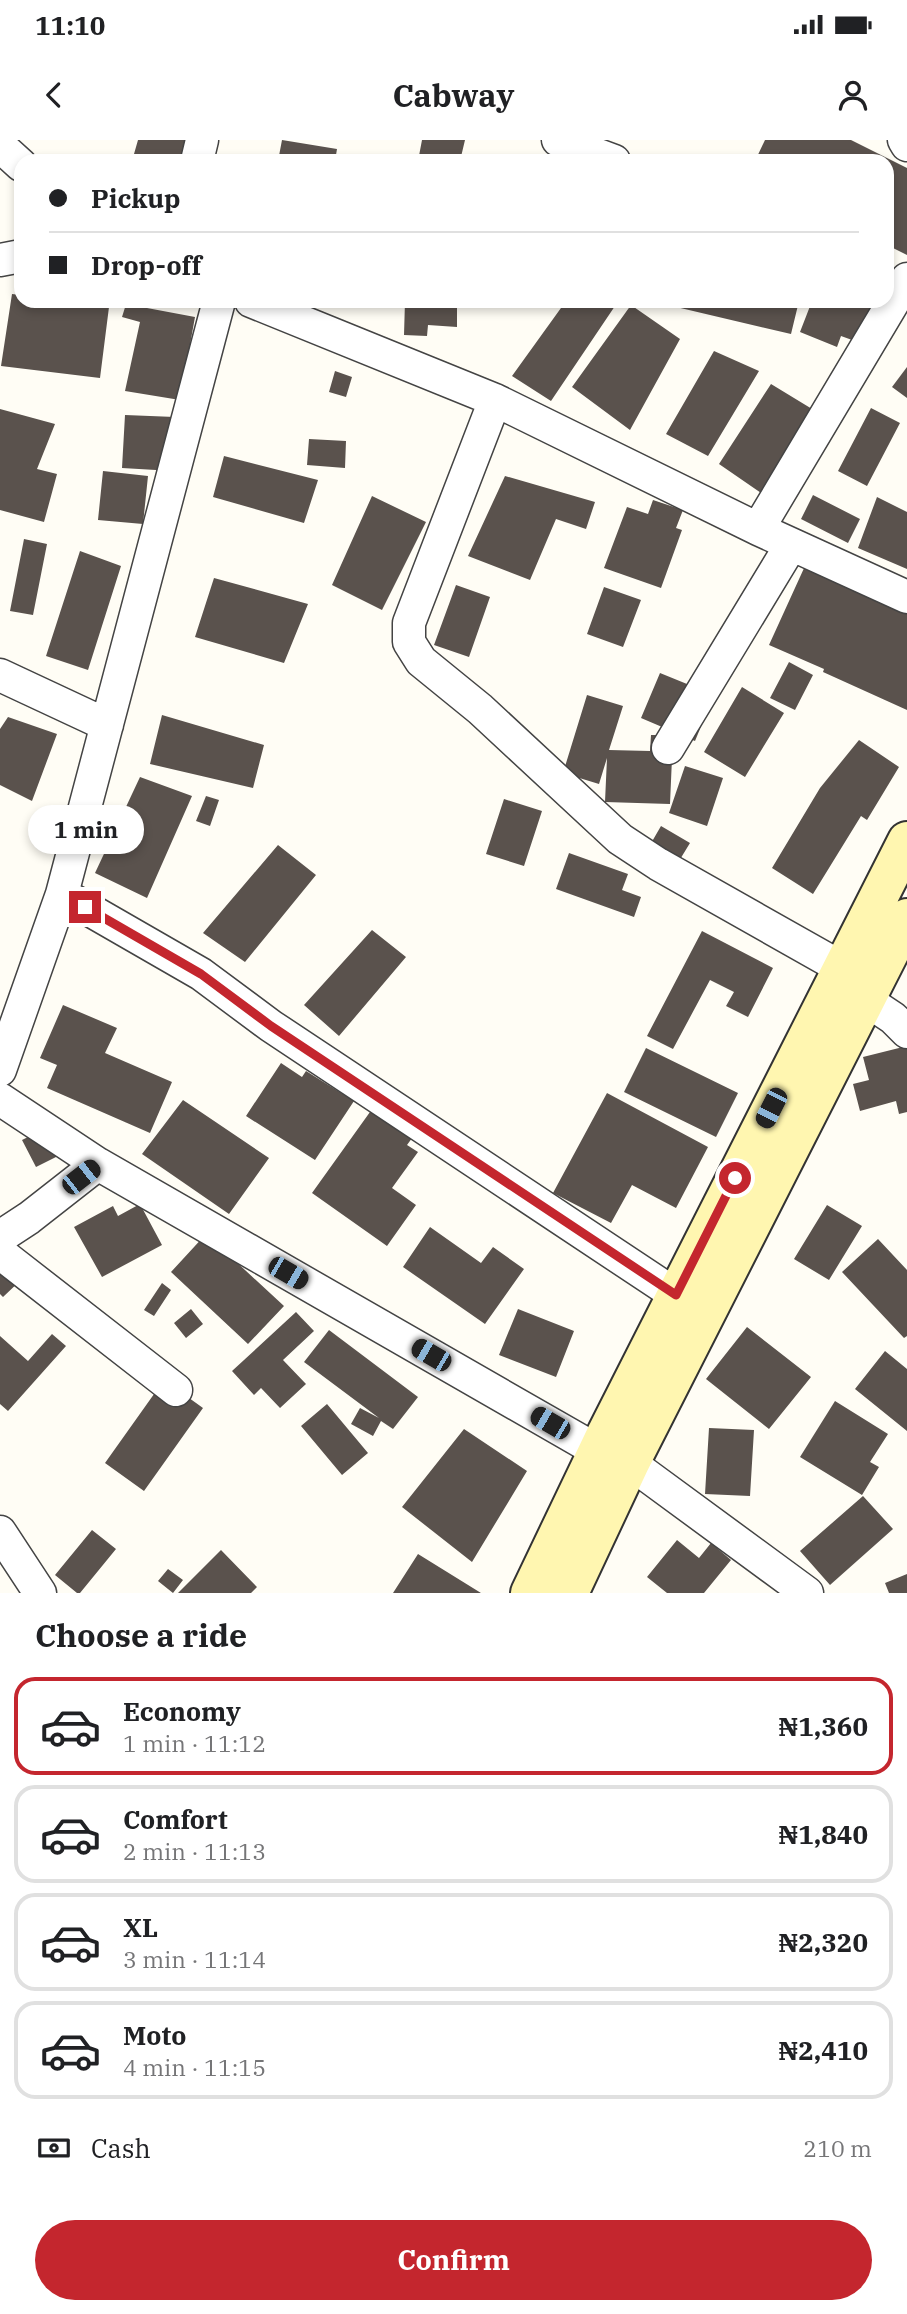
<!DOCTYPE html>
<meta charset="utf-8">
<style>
body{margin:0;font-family:"IBM Plex Serif",serif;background:#f2f2f2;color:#202124;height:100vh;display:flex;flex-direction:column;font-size:26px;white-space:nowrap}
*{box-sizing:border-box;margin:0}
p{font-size:23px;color:#757577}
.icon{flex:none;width:38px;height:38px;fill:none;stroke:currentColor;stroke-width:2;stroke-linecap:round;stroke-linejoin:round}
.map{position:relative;height:1453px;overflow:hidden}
.details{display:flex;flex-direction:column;background:#fff;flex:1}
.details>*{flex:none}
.hud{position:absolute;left:14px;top:14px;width:880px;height:154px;border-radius:21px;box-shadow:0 4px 10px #0003;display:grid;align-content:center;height:154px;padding:0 35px;background:#fff}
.end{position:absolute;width:32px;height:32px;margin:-16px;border:9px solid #c4262e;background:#fff;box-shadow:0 0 0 4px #fff}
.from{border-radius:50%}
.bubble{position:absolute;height:49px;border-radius:24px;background:#fff;box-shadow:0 4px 10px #0003;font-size:23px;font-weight:700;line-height:49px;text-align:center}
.car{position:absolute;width:21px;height:42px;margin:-21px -10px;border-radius:9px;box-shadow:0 0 5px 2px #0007;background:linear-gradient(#222 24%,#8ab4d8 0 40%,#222 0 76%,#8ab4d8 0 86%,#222 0)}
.hud b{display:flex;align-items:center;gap:24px;height:66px;font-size:26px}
.hud b+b{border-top:2px solid #e0e0e0}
.hud i{width:18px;height:18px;background:#202124}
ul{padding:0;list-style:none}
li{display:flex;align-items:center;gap:21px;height:98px;margin:0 14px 10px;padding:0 21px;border:4px solid #e0e0e0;border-radius:21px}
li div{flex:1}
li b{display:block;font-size:26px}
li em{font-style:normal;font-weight:700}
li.on{border-color:#c4262e}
li>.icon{width:63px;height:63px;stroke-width:1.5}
h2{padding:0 35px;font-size:32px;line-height:84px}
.pay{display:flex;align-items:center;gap:18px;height:77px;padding:0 35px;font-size:26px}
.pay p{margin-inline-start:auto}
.cta{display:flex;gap:14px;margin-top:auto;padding:14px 35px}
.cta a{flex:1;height:80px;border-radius:42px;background:#c4262e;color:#fff;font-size:28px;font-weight:700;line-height:80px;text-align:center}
.status{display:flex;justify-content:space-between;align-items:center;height:49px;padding:0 35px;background:#fff;direction:ltr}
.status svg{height:19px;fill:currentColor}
header{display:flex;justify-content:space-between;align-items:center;height:91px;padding:0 35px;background:#fff;font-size:32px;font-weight:700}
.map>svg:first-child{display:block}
</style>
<div class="status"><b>11:10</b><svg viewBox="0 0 49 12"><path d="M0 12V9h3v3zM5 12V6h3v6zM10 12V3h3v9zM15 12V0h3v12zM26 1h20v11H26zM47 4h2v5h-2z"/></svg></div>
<header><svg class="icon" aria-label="back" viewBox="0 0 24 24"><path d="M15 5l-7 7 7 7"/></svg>Cabway<svg class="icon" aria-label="person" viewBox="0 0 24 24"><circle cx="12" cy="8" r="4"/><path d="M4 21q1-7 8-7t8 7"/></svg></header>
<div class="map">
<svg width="907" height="1453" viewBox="0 0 907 1453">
<rect width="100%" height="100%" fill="#fffdf5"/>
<path fill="#5a524d" d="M 138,0 L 192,0 L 185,21 L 132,21 Z
M 282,0 L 337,9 L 335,21 L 278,21 Z
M 422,0 L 465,0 L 460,21 L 418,21 Z
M 765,0 L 851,0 L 907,28 L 907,115 L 887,105 L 887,21 L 755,21 Z
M 12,154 L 21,155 L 21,161 L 63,161 L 109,167 L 100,238 L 1,226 Z
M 127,161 L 150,161 L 147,168 L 195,177 L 180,260 L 125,251 L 140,182 L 122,177 Z
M 405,161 L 457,161 L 457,187 L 428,185 L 427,196 L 404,195 Z
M 566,161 L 607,161 L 615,166 L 551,261 L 512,236 Z
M 673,161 L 799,161 L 791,194 L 672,166 Z
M 812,161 L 883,161 L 866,205 L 841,196 L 837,207 L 800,192 Z
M 631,165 L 680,199 L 630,290 L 572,247 Z
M 714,211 L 759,231 L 708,316 L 666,294 Z
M 907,227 L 907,258 L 892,247 Z
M 335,231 L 352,237 L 346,257 L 329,252 Z
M 771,244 L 817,272 L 767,357 L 719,324 Z
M 871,268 L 900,283 L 867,346 L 838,331 Z
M 0,269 L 55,284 L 37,329 L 57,334 L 44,382 L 0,370 Z
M 125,275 L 175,277 L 173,331 L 122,328 Z
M 309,299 L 346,301 L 345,328 L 307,325 Z
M 224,316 L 318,340 L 304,383 L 213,357 Z
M 103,331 L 148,336 L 143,384 L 98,380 Z
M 505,336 L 595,362 L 586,389 L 556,379 L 530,440 L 468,416 Z
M 813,355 L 860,379 L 848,403 L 801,379 Z
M 372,356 L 426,382 L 382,470 L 332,445 Z
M 877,357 L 907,372 L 907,429 L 858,408 Z
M 653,360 L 683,370 L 676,388 L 682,390 L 661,448 L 604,428 L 627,367 L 648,374 Z
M 24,399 L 47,404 L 33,475 L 10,471 Z
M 80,411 L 121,426 L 88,530 L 46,516 Z
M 805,426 L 907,472 L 907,570 L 823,532 L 824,529 L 769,505 Z
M 214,438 L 308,464 L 284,523 L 195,497 Z
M 456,445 L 490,457 L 469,517 L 434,505 Z
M 604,447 L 641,460 L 623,507 L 587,494 Z
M 789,522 L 813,535 L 795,570 L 770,558 Z
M 660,533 L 714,555 L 695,601 L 641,578 Z
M 742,547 L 784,573 L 745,637 L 704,612 Z
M 587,555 L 623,566 L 609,610 L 650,611 L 651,595 L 673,595 L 670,664 L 605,662 L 607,618 L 599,644 L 563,633 Z
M 162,575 L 264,605 L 253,648 L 150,624 Z
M 8,577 L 57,594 L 32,661 L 0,645 L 0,589 Z
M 859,600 L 899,627 L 867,680 L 861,676 L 813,754 L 772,728 L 820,648 Z
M 685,626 L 723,638 L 707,686 L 669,673 Z
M 140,637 L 192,656 L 147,758 L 95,733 Z
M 206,656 L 219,660 L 210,686 L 196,681 Z
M 504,659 L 542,671 L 524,726 L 486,714 Z
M 661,686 L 690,703 L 679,721 L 650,705 Z
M 278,705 L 316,735 L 245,822 L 203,793 Z
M 569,713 L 628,734 L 622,750 L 641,757 L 634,777 L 556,749 Z
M 372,790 L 406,817 L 339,896 L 304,865 Z
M 702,791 L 773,828 L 748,877 L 726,866 L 734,852 L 710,840 L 673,909 L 647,896 Z
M 63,865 L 117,888 L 105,913 L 172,942 L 150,993 L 47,948 L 57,925 L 40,918 Z
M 907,906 L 907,972 L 899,974 L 896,961 L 860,971 L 853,944 L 869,940 L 863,917 Z
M 646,908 L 738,953 L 716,997 L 624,952 Z
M 281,923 L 302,937 L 306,931 L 354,961 L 315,1020 L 246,976 Z
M 607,953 L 708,1007 L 676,1068 L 632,1045 L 611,1083 L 553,1053 Z
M 183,960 L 269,1018 L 229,1074 L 142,1014 Z
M 375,965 L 415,994 L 407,1005 L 418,1012 L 392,1048 L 416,1065 L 387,1106 L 312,1053 Z
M 48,987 L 62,1014 L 36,1027 L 22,1000 Z
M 140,1064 L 162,1105 L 102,1137 L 74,1087 L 113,1066 L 118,1076 Z
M 827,1065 L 862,1086 L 829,1140 L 794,1119 Z
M 430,1087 L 481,1123 L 493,1107 L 524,1129 L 485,1184 L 403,1127 Z
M 206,1094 L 284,1166 L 248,1204 L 171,1132 Z
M 878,1099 L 907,1130 L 907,1196 L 904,1198 L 842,1132 Z
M 0,1116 L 22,1139 L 3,1157 L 0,1154 Z
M 162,1143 L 171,1150 L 154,1176 L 144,1170 Z
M 191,1169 L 203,1184 L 186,1198 L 174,1183 Z
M 518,1169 L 574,1191 L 556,1237 L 499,1215 Z
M 296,1172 L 314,1191 L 283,1220 L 306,1244 L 280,1268 L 261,1248 L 254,1255 L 232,1231 Z
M 747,1187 L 811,1237 L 769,1289 L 706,1239 Z
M 329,1190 L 418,1257 L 393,1289 L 381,1281 L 373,1296 L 351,1284 L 360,1268 L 379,1278 L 304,1222 Z
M 52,1194 L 66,1206 L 8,1271 L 0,1264 L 0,1196 L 28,1221 Z
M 885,1211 L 907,1229 L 907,1291 L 855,1249 Z
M 164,1240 L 203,1268 L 144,1351 L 105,1323 Z
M 835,1261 L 888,1294 L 870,1322 L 879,1327 L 862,1355 L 800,1317 Z
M 327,1264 L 368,1313 L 342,1335 L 301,1286 Z
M 709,1288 L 754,1290 L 750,1356 L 705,1354 Z
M 464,1289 L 527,1331 L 472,1422 L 402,1367 Z
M 863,1356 L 893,1389 L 830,1445 L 800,1411 Z
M 92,1390 L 116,1409 L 80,1453 L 77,1453 L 55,1435 Z
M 677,1400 L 699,1418 L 711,1403 L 731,1420 L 704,1453 L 667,1453 L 647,1437 Z
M 221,1410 L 257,1447 L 251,1453 L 178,1453 Z
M 418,1414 L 481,1453 L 393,1453 Z
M 168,1429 L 183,1440 L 173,1453 L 158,1441 Z
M 907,1434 L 907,1453 L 889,1453 L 885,1443 Z"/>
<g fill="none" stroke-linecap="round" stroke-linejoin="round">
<g stroke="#444" stroke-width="35">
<path id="minor" d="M 558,0 L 614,21
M 904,0 L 907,5
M 0,6 L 21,25
M 197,21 L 202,0
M 0,120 L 21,116
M 251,161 L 495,260 L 758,389 L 907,457
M 495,260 L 409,483 L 409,502 L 421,521 L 480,569 L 620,699 L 658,724 L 842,828
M 758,389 L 907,139
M 0,535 L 107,585
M 668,608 L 791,405
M 62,754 L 201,834 L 271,886 L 676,1155
M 866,860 L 893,878 L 907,892
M 0,930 L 62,754 L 219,161
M 0,959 L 98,1024 L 598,1311
M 0,1097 L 29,1078 L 98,1024
M 0,1113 L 176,1250
M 630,1323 L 807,1453
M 0,1392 L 40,1453"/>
</g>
<g stroke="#333" stroke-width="42">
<path id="secondary" d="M 530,1453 L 607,1292 L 907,701
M 569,1453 L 630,1323 L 907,778"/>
</g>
<use href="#minor" stroke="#fff" stroke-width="32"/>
<use href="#secondary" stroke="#fff6b0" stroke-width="38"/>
</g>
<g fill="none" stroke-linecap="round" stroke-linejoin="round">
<path stroke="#c4262e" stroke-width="9" d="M 85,767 L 201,834 L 271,886 L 676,1155 L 735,1038"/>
</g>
</svg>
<i class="end from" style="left:735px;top:1038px"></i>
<i class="end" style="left:85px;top:767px"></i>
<div class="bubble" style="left:28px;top:665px;width:116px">1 min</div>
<i class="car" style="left:771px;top:968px;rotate:207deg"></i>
<i class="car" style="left:81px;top:1037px;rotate:52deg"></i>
<i class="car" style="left:288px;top:1133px;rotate:120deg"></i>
<i class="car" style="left:431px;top:1215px;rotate:300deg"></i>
<i class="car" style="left:550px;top:1283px;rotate:300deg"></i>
<div class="hud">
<b><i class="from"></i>Pickup</b>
<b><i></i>Drop-off</b>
</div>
</div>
<section class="details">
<h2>Choose a ride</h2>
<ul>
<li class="on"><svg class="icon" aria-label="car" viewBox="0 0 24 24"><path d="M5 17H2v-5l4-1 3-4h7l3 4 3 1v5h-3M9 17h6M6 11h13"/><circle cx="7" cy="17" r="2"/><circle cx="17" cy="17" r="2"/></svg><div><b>Economy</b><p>1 min · 11:12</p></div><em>₦1,360</em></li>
<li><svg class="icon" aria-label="car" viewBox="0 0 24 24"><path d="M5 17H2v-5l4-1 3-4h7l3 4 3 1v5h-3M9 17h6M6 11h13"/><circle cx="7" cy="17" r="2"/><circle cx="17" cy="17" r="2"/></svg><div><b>Comfort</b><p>2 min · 11:13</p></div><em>₦1,840</em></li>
<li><svg class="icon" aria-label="car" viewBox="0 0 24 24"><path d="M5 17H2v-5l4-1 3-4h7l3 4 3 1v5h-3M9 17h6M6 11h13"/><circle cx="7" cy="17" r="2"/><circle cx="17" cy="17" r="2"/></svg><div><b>XL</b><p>3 min · 11:14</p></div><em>₦2,320</em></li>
<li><svg class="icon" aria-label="car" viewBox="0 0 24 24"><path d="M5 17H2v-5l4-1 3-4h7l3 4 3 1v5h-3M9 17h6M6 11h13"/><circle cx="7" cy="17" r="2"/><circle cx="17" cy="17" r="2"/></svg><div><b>Moto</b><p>4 min · 11:15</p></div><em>₦2,410</em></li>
</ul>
<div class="pay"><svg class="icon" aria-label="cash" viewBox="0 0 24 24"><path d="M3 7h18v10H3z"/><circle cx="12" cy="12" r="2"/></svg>Cash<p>210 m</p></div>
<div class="cta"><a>Confirm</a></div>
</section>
